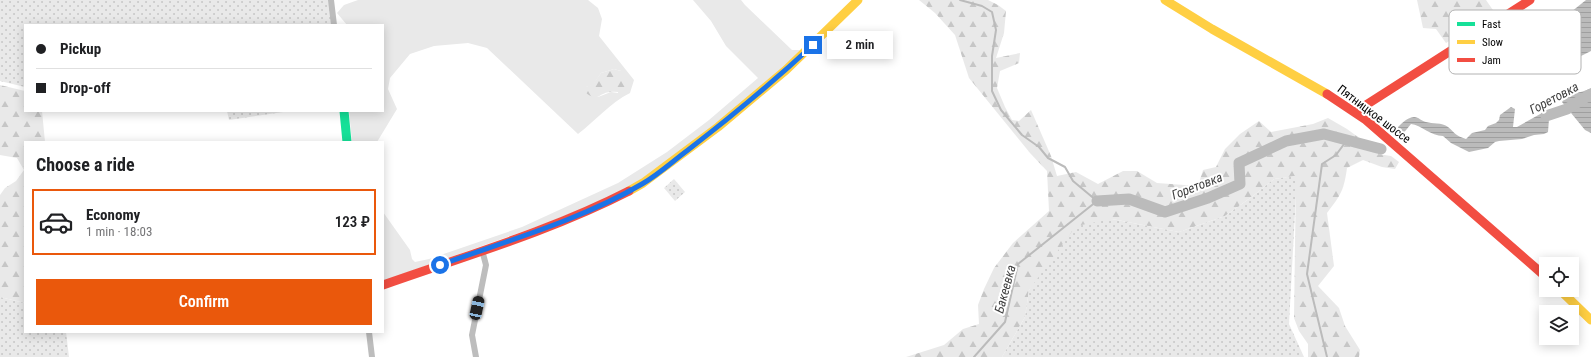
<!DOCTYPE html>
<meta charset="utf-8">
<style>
body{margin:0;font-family:"Roboto Condensed",sans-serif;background:#f2f2f2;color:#202124;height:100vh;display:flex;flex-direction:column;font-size:15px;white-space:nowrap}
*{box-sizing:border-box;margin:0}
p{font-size:13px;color:#757577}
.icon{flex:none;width:22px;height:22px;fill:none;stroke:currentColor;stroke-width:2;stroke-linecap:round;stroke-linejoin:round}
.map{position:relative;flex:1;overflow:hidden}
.panel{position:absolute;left:24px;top:141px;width:360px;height:192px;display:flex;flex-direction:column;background:#fff;border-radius:0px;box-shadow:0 2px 10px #0003}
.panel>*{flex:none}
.banner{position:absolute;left:24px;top:24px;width:360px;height:88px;border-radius:0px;box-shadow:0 2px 10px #0003;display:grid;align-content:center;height:88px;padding:0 12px;background:#fff}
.buttons{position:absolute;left:1539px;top:257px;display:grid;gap:8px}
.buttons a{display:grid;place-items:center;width:40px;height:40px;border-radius:0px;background:#fff;box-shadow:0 2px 10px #0003;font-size:20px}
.end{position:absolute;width:18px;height:18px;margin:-9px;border:5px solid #1a73e8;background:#fff;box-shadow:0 0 0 2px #fff}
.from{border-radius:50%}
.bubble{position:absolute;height:28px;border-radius:0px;background:#fff;box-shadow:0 2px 10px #0003;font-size:13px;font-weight:600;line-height:28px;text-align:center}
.car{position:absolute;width:12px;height:24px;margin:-12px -6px;border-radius:5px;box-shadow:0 0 3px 1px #0007;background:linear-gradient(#222 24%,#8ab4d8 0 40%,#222 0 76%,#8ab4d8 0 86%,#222 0)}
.banner b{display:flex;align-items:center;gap:14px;height:38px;font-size:15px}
.banner b+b{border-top:1px solid #e0e0e0}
.banner i{width:10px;height:10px;background:#202124}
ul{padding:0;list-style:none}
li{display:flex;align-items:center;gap:12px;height:66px;margin:0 8px 6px;padding:0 4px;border:2px solid transparent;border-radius:0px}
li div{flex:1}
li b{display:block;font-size:15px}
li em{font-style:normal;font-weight:600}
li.on{border-color:#ea580c}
li>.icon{width:36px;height:36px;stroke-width:1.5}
h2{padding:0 12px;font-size:18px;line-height:48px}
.action{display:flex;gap:8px;margin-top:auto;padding:8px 12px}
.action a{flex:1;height:46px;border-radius:0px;background:#ea580c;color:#fff;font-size:16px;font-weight:600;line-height:46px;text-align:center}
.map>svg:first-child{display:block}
</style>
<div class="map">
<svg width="1591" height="357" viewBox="0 0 1591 357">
<defs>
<pattern id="forest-firs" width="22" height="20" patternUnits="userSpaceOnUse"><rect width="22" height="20" fill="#e9e9e9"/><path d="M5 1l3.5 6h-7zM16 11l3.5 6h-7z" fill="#c6c6c6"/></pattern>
<pattern id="park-dots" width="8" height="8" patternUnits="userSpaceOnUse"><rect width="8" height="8" fill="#e9e9e9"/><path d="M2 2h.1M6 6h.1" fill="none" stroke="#c6c6c6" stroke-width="1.8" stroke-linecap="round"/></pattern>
<pattern id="water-rules" width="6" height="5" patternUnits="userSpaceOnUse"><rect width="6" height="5" fill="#bbb"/><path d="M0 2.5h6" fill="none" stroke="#9f9f9f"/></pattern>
</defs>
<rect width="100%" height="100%" fill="#fff"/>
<path fill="#e9e9e9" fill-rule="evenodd" d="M 358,0 L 588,0 L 598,8 L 602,19 L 599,36 L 634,80 L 630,93 C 610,103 595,121 578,134 L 487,48 L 468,43 L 434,46 L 410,54 L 390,78 L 388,89 L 397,109 L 377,142 L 352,142 L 349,111 L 383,111 L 383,25 L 347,25 L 337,13 L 344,5 ZM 614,69 L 621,71 L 618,93 L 611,92 L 598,97 L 586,87 L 593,85 L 601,73 Z
M 693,0 L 741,0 L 745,5 L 792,50 L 800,50 L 779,72 L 686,149 L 621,193 L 544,224 L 383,281 L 383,212 L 410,250 L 412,259 L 415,262 L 429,259 L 522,227 L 618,183 L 667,152 L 709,120 L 758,78 L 726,46 L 711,21 Z"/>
<path fill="url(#forest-firs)" d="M 919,0 L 988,0 L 998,5 L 1006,11 L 1004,33 L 996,58 L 1020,53 L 1019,63 L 1000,71 L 997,88 L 1005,107 L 1012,120 L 1019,121 L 1031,110 L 1051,156 L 1057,176 L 1076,172 L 1098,184 L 1123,171 L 1137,171 L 1157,183 L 1198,186 L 1203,170 L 1216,167 L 1225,149 L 1240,134 L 1259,121 L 1271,132 L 1313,124 L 1328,118 L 1347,129 L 1369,145 L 1378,154 L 1391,156 L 1399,162 L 1395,169 L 1382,167 L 1363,160 L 1347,168 C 1344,190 1341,195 1327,213 L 1334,266 L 1318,286 L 1339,308 L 1345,326 L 1360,350 L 1359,357 L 1308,357 L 1308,344 L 1299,331 L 1294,318 L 1296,176 L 1274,179 L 1253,196 L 1225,216 L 1179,232 L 1112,219 L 1029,290 L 1025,317 L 1002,357 L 906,357 L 944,345 L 963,329 L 979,324 L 978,305 L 984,289 L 994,268 L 1013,243 L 1049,211 L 1047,171 L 1030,153 L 969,78 L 955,35 L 935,13 Z
M 1417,0 L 1486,0 L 1495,13 L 1446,43 L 1436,29 L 1423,28 Z
M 614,69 L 621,71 L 627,79 L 625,92 C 620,93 616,91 611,92 C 599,92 599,103 586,93 L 586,87 L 593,84 L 601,73 Z
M 0,85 L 25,91 L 25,111 L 42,111 L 45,142 L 25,142 L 25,303 L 0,297 L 0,195 L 5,188 L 16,181 L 24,170 L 17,158 L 0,155 Z"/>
<path fill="url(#park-dots)" d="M 0,0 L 330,0 L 333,25 L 25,25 L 25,87 L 0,81 Z
M 227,111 L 290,111 L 229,120 Z
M 1295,176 L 1297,176 L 1289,324 L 1304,357 L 1002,357 L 1025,317 L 1029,290 L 1076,226 L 1112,219 L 1179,232 L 1225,216 L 1253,196 L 1274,179 Z
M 674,179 L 685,192 L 675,201 L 664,188 Z
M 0,297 L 25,303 L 25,332 L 66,332 L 69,357 L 0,357 Z"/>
<path fill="url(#water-rules)" d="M 1586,0 L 1591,0 L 1591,51 L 1579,57 L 1545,63 L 1528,45 L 1535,35 L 1566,16 Z
M 1591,88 L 1591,133 L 1585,130 L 1562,102 C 1571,90 1579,95 1591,88 Z
M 1511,107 L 1515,109 L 1513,127 L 1517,127 L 1542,113 L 1560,111 L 1558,115 L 1549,119 L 1548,132 L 1544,134 L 1534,135 L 1522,139 L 1499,141 L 1495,142 L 1488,148 L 1469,152 L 1451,143 L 1443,136 C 1431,136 1421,125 1411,124 L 1402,135 L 1398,132 L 1398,127 C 1403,122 1407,118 1414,117 C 1419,117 1421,121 1426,122 C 1432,124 1442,122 1448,127 C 1455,133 1456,136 1466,139 L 1472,133 L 1485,130 L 1488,126 L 1496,123 L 1499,120 L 1500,115 Z"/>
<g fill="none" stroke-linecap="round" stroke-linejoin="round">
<path stroke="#bbb" stroke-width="2" d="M 960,0 L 982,6 L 992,12 L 996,30 L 992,56 L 992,91 L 1001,110 L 1022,135 L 1039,147 L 1048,158 L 1065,167 L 1073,181 L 1097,201 L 1018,264 L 1005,322 L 974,357
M 1327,357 L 1307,274 L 1322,164 L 1336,155 L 1347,140"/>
<path stroke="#bbb" stroke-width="11" d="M 1546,116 L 1567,109 L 1591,94
M 1097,201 L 1129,199 L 1165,212 L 1208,198 L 1240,184 L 1239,163 L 1286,141 L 1324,134 L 1381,149"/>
<path stroke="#bdbdbd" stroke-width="6" d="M 331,0 L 334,25
M 369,332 L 372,357
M 476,357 L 472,335 L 486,265 L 482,250"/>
<path stroke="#16e098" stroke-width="9" d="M 344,111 L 347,142"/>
<path stroke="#ffcf43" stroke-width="9" d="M 1165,0 L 1212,29 L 1327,94
M 629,191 L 643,183 L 718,127 L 786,70 L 858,0
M 1560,290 L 1591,320"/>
<path stroke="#f24e42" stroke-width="9" d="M 1327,94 L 1366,120 L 1546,277
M 1355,112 L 1530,0
M 383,285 C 465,256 551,231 629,191"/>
</g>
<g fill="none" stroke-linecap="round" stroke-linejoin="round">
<path stroke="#1a73e8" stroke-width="5" d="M 440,265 C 506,241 581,220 642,184 C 658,175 673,161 688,150 C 731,117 773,82 813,45"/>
</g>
<g text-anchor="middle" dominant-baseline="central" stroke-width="4" stroke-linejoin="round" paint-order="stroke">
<g font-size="12" fill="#000" stroke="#fff">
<text transform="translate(1374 114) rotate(37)">Пятницкое шоссе</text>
</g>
<g font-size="13" font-style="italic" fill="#3f3f3f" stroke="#fff">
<text transform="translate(1554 98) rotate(-28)">Горетовка</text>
<text transform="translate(1197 186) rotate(-21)">Горетовка</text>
<text transform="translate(1005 289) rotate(-75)">Бакеевка</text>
</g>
</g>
<rect x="1449" y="10" width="132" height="64" rx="6" fill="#fff" stroke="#b2b2b2" stroke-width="1"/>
<rect x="1457" y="22" width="18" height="4" fill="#16e098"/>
<rect x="1457" y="40" width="18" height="4" fill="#ffcf43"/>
<rect x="1457" y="58" width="18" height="4" fill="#f24e42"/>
<g font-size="11" fill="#000">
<text x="1482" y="28">Fast</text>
<text x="1482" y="46">Slow</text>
<text x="1482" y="64">Jam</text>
</g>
</svg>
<div class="buttons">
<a><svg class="icon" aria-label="locate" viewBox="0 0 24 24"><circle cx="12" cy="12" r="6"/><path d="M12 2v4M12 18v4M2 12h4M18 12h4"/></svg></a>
<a><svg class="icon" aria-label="layers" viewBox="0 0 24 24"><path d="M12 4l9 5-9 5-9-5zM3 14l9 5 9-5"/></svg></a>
</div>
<i class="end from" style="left:440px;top:265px"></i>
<i class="end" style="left:813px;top:45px"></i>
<div class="bubble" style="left:827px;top:31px;width:66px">2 min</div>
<i class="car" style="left:477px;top:308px;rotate:12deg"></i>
<div class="banner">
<b><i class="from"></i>Pickup</b>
<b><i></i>Drop-off</b>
</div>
<section class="panel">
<h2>Choose a ride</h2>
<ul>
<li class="on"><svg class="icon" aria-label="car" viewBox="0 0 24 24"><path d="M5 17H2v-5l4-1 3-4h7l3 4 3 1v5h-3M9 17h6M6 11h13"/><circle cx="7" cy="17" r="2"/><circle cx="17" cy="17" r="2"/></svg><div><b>Economy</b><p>1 min · 18:03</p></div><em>123 ₽</em></li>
</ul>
<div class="action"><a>Confirm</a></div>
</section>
</div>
